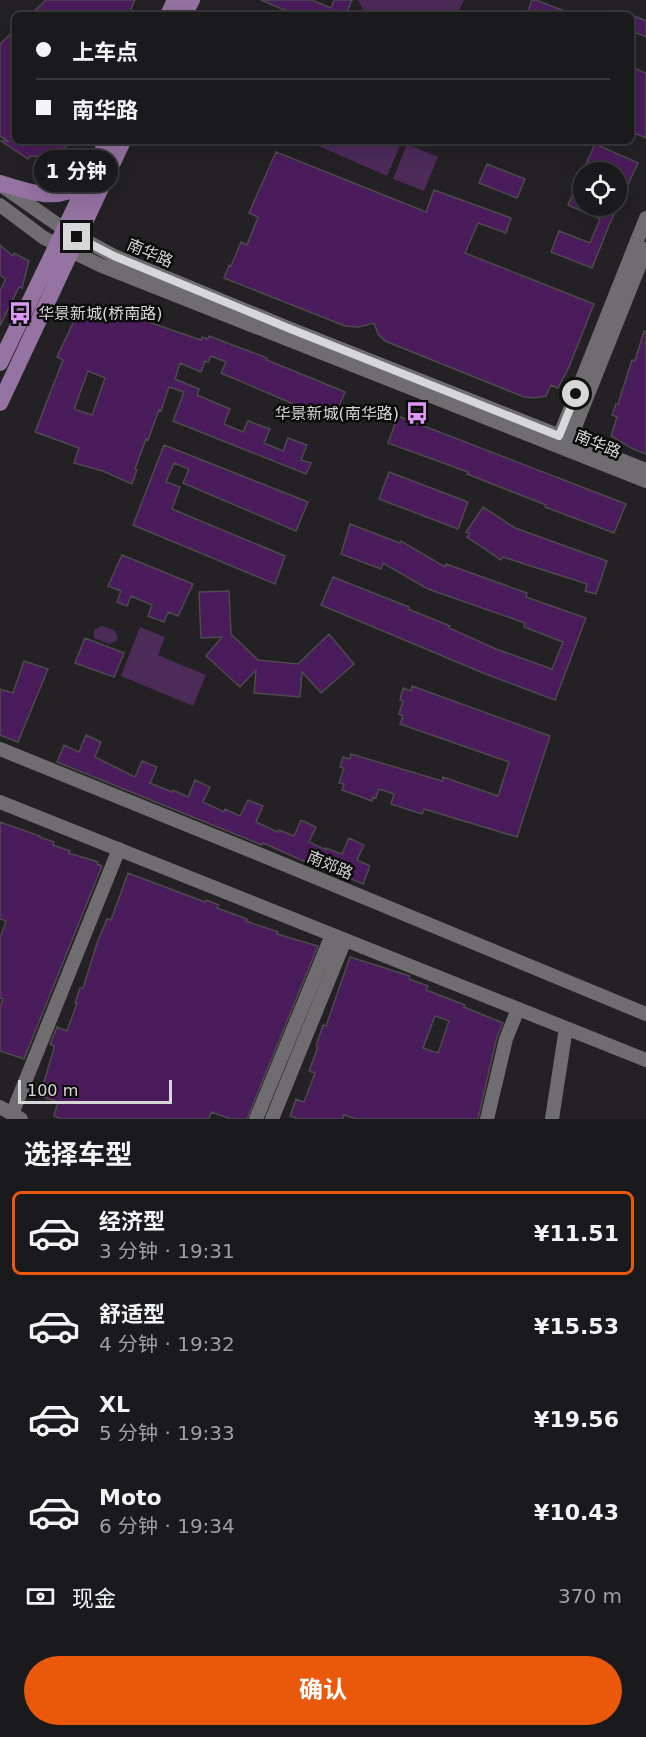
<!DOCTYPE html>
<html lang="zh">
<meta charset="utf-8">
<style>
body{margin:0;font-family:"DejaVu Sans","Noto Sans SC",sans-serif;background:#232224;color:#f1f3f6;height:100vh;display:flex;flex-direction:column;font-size:22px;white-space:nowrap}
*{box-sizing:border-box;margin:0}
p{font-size:20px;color:#9fa0a3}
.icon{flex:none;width:33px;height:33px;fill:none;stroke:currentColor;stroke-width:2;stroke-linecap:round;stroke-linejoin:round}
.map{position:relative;height:1119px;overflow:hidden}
.drawer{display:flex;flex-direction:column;background:#1a191b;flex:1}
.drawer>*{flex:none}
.hud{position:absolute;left:12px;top:12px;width:622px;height:132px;border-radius:9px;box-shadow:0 6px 24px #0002,0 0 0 2px #38383a;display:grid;align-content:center;height:132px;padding:0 24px;background:#1a191b}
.buttons{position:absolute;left:573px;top:162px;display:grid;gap:12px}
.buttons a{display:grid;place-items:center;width:54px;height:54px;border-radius:50%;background:#1a191b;box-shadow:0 6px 24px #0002,0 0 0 2px #38383a;font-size:30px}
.scale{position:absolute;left:18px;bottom:15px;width:154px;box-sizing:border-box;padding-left:6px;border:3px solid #d7d6d8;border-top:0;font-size:16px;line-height:21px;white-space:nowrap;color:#d7d6d8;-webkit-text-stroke:4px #0c0b0c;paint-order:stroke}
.end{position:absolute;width:27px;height:27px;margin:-14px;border:8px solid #d7d6d8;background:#111;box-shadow:0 0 0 3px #111}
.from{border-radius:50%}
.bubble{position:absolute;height:42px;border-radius:21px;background:#1a191b;box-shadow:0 6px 24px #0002,0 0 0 2px #38383a;font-size:20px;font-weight:700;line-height:42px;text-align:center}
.hud b{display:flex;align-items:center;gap:21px;height:57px;font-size:22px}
.hud b+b{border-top:2px solid #38383a}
.hud i{width:15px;height:15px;background:#f1f3f6}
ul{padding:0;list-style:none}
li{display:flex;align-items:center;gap:18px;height:84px;margin:0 12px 9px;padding:0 12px;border:3px solid transparent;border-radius:9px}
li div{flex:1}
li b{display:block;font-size:22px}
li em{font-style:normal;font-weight:700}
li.on{border-color:#ea580c}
li>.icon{width:54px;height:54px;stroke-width:1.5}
h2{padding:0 24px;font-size:27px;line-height:72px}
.pay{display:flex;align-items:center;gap:15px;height:66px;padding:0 24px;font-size:22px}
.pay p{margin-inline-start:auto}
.primary-button{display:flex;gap:12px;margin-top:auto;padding:12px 24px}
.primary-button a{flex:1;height:69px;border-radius:36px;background:#ea580c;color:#fff;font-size:24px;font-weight:700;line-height:69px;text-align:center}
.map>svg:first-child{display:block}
</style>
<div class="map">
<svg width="646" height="1119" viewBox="0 0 646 1119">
<rect width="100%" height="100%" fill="#232124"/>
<path fill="#4c2b59" d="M 358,0 L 464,0 L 457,15 L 366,15 Z
M 315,141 L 402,141 L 387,176 L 314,144 Z
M 407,144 L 438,157 L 424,191 L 393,179 Z
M 102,626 L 114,630 L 118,637 L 116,641 L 109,644 L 94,638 L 94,630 Z
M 140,627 L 165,637 L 158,655 L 206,675 L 193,706 L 121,676 Z"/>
<path fill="#4b1c5c" stroke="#4c4a4d" stroke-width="1.5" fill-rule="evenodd" d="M 46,0 L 135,0 L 128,15 L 30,15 Z
M 261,0 L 312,0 L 331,8 L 334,0 L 352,0 L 346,14 L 348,15 L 296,15 Z
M 532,0 L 536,0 L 575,15 L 539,15 L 528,11 Z
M 632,15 L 646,21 L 646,37 L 632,31 Z
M 15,30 L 15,141 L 72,141 L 62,150 L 50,157 L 30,156 L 28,159 L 1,141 L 8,141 L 0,136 L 0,44 Z
M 634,68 L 646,73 L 646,138 L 632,132 L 632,75 Z
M 595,144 L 638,163 L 610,223 L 592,268 L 551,252 L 559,231 L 590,243 L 600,219 L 568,205 ZM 584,172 L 616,172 L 616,206 L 584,206 Z
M 276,152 L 426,212 L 434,190 L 511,218 L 506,233 L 478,223 L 465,253 L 594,304 L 569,367 L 558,388 L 551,385 L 546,396 L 534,398 L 524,397 L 385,341 L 378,334 L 374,323 L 359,327 L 345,326 L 224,278 L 229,265 L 231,266 L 241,242 L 247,245 L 258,217 L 249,213 Z
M 487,164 L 525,179 L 517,198 L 479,183 Z
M 0,245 L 13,256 L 14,253 L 29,261 L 22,288 L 19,287 L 0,326 L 0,291 L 5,281 L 5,278 L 0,275 Z
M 101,309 L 134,317 L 201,340 L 202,337 L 208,339 L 209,336 L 267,358 L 267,360 L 345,392 L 333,421 L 221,373 L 226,362 L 211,356 L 208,362 L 205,361 L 201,372 L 180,363 L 175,379 L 199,389 L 197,395 L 230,409 L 224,424 L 243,432 L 248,421 L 270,429 L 264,443 L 283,451 L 288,438 L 307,445 L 301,460 L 311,463 L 306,474 L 173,421 L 184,392 L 169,387 L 161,411 L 159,410 L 148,440 L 146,439 L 135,469 L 137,470 L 132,484 L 103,471 L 74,463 L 79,448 L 35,432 L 63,360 L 57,357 L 74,321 L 88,310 ZM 88,371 L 105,378 L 92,415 L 74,409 Z
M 644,331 L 646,332 L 646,454 L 633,449 L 611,436 L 617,417 L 612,415 L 616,404 L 618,404 L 632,360 L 635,361 Z
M 398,416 L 626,504 L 614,533 L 545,507 L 546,505 L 467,474 L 468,472 L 388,443 Z
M 164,445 L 308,502 L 296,531 L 183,483 L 189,469 L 174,463 L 166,482 L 180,487 L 172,509 L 285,556 L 275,584 L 133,525 Z
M 389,472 L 468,502 L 458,529 L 379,499 Z
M 483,507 L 515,528 L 607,561 L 596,594 L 585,591 L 587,584 L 503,557 L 501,560 L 467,537 L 470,533 L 466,532 Z
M 350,524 L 400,543 L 401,541 L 445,567 L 446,564 L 527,593 L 526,597 L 586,618 L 555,700 L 488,675 L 321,605 L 333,577 L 409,607 L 408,609 L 450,626 L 449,628 L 496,649 L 552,669 L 563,642 L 524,627 L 525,623 L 428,589 L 383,563 L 381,569 L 341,554 Z
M 122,555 L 193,584 L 178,616 L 168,612 L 164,622 L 148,616 L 152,605 L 131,596 L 127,606 L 117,602 L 121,591 L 108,586 Z
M 229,591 L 231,634 L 258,660 L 298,664 L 329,634 L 354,664 L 321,693 L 302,672 L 300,697 L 254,693 L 256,670 L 240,687 L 206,656 L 222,637 L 201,638 L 199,592 Z
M 85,638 L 124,653 L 114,677 L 75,663 Z
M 24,661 L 48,669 L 18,742 L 0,735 L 0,689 L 13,693 Z
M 412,686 L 550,736 L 517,837 L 424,809 L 422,814 L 391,804 L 394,794 L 379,789 L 376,798 L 373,797 L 372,801 L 342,790 L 344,784 L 339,783 L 344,768 L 340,767 L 343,757 L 350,759 L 351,754 L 442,781 L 443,777 L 498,796 L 509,762 L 400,724 L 403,716 L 399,714 L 403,701 L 400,700 L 403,688 L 411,691 Z
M 86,735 L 101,742 L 95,757 L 135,777 L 142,761 L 157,767 L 150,783 L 172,792 L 173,790 L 188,797 L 195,780 L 210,787 L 203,802 L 224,812 L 225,809 L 240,816 L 248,800 L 263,806 L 256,822 L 278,832 L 279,830 L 294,836 L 301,820 L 316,827 L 309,842 L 326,850 L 326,848 L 342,854 L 349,838 L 364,845 L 357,860 L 370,866 L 363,884 L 316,864 L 315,866 L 263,843 L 262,845 L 57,762 L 64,745 L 79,752 Z
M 0,822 L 40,836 L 39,837 L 54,842 L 53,845 L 70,851 L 69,853 L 98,862 L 97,864 L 102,866 L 24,1059 L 0,1051 L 0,1007 L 3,999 L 0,998 L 0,938 L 6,921 L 0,919 Z
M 128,873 L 205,902 L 206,900 L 219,905 L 217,908 L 247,919 L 246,921 L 278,932 L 277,934 L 318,946 L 247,1119 L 231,1119 L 211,1112 L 209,1119 L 61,1119 L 54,1116 L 58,1102 L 40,1096 L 54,1048 L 54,1046 L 50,1044 L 57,1027 L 67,1031 L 77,1003 L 75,1003 L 80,988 L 83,988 L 97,943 L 107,919 L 111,920 Z
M 350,957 L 410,976 L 409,979 L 428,986 L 426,990 L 465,1005 L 464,1007 L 503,1023 L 497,1037 L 478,1119 L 357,1119 L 344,1115 L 343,1119 L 298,1119 L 290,1116 L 296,1099 L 304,1102 L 315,1073 L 309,1071 L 318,1047 L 316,1046 L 323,1025 L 326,1026 ZM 435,1016 L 449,1021 L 438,1053 L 423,1048 Z"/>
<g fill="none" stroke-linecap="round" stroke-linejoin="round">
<path stroke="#706d71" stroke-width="14" d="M 5,188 L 64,229 L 114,256 L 288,328 L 646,470
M 0,205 L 44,238 L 102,266 L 646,481
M 557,442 L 646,218
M 567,447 L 646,249
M 0,749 L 254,852 L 646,1014
M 0,802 L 646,1060
M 0,1107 L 21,1119
M 12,1114 L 119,849
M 256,1119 L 332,935
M 272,1119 L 345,940
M 487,1119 L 506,1039 L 518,1009
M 552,1119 L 566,1028"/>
<path stroke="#9573a2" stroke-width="16" d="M 168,15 L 175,0
M 184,15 L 192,0
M 0,183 C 32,193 58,203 87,182
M 0,363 L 107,141
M 0,403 L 123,141"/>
</g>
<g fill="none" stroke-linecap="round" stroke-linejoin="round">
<path stroke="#d7d6d8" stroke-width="8" d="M 77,237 L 114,256 L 288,328 L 559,436 L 576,394"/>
</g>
<defs>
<g id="bus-bare" transform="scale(1.8)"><path d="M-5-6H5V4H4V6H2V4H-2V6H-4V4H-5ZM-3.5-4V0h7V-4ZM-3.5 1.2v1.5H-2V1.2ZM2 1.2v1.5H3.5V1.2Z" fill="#db99f5" stroke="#0c0b0c" stroke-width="2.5" paint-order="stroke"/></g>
</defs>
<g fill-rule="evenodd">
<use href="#bus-bare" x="20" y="313"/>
<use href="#bus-bare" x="417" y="413"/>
</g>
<g text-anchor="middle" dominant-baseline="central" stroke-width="5" stroke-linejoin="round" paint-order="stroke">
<g font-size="16" fill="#d7d6d8" stroke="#0c0b0c">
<text transform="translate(150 253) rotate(23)">南华路</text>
<text transform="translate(598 444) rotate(22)">南华路</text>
<text transform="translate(330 865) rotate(23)">南郊路</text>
</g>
<g font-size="16" fill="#d7d6d8" stroke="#0c0b0c" text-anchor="start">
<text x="38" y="313">华景新城(桥南路)</text>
<text x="399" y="413" text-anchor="end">华景新城(南华路)</text>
</g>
</g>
</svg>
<div class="buttons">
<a><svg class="icon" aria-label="locate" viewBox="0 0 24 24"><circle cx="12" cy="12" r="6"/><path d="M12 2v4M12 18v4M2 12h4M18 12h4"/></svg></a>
</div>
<div class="scale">100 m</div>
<i class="end from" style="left:576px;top:394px"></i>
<i class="end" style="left:77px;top:237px"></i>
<div class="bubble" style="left:34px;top:150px;width:84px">1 分钟</div>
<div class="hud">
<b><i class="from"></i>上车点</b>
<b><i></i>南华路</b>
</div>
</div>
<section class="drawer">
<h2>选择车型</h2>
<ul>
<li class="on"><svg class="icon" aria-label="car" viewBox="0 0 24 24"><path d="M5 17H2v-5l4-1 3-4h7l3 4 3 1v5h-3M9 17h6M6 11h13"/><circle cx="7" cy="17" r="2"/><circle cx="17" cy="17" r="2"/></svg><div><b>经济型</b><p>3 分钟 · 19:31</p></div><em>¥11.51</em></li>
<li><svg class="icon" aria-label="car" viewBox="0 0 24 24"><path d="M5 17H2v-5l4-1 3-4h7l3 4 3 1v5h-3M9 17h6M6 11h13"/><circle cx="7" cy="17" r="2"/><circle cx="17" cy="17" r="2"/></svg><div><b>舒适型</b><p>4 分钟 · 19:32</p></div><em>¥15.53</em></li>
<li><svg class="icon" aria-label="car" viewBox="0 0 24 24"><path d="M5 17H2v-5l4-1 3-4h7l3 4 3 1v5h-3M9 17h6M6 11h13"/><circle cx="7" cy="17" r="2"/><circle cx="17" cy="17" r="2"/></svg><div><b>XL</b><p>5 分钟 · 19:33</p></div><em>¥19.56</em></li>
<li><svg class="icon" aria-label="car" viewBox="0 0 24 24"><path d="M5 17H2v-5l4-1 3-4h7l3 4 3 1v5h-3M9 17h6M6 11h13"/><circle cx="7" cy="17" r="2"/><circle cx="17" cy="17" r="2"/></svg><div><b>Moto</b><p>6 分钟 · 19:34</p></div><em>¥10.43</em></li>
</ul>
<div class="pay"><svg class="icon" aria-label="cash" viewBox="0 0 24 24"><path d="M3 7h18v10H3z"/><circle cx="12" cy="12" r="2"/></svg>现金<p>370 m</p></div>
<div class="primary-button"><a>确认</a></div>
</section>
